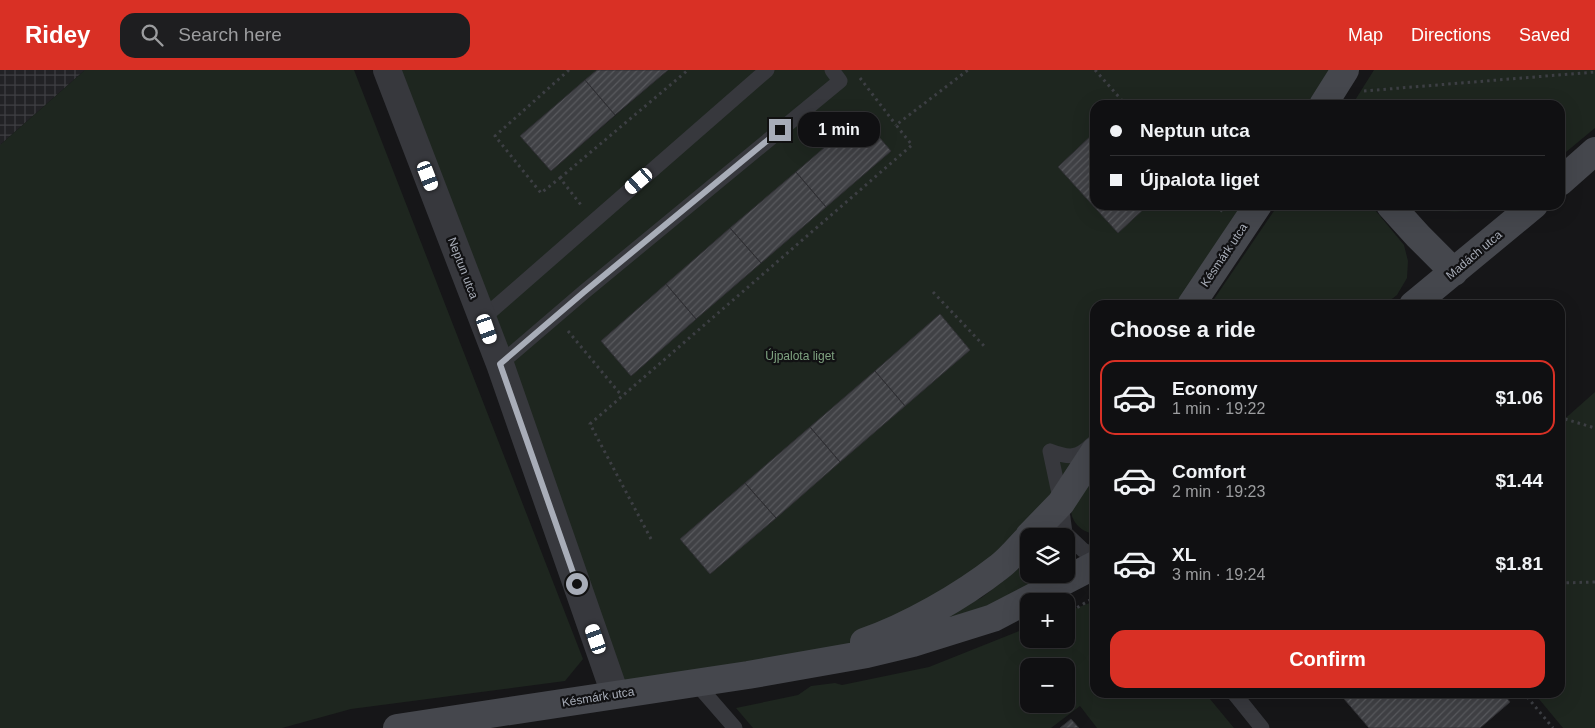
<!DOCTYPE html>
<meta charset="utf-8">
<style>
body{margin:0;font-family:Helvetica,sans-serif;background:#1e1e20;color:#f1f3f6;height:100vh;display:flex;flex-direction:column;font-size:19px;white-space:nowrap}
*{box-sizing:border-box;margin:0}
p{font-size:16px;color:#9c9d9f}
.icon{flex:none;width:28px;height:28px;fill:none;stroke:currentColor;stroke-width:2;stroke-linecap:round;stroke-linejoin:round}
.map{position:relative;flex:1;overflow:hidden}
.drawer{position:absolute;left:1090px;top:230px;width:475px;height:398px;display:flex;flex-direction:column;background:#101012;border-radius:15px;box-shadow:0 5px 20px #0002,0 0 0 1px #303032}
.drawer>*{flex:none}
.guide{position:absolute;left:1090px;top:30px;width:475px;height:110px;border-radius:15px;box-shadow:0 5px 20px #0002,0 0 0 1px #303032;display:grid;align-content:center;height:110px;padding:0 20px;background:#101012}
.buttons{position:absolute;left:1020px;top:458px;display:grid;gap:10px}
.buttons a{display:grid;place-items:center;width:55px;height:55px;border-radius:10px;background:#101012;box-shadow:0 5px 20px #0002,0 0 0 1px #303032;font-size:25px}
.end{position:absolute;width:22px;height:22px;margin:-11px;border:6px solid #a8adb8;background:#111;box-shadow:0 0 0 2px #111}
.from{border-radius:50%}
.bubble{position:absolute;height:35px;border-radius:15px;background:#101012;box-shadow:0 5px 20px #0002,0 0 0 1px #303032;font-size:16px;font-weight:700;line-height:35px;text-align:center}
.car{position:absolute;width:15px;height:30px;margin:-15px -8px;border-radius:6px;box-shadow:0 0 4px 1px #0007;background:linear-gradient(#fff 24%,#345 0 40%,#fff 0 76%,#345 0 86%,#fff 0)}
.guide b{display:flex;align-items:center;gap:18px;height:48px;font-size:19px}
.guide b+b{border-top:1px solid #303032}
.guide i{width:12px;height:12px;background:#f1f3f6}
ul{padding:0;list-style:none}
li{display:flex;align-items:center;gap:15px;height:75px;margin:0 10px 8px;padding:0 10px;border:2px solid transparent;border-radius:15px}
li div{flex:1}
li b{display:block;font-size:19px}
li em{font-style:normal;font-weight:700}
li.selected{border-color:#d93025}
li>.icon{width:45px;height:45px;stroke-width:1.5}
h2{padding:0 20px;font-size:22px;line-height:60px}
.button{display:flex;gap:10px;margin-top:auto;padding:10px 20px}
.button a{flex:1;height:58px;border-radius:15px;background:#d93025;color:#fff;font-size:20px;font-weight:700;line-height:58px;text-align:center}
header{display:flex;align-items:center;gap:30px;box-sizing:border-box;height:70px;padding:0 25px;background:#d93025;color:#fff}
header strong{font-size:24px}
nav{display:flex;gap:28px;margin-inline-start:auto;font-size:18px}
.search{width:350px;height:45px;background:#1e1e20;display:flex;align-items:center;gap:12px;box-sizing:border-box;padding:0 18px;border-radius:15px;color:#9c9d9f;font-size:19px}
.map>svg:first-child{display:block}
</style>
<header>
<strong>Ridey</strong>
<div class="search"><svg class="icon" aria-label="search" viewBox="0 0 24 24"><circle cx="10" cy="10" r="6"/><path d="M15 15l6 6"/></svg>Search here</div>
<nav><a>Map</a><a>Directions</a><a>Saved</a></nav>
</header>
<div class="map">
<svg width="1595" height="658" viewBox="0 0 1595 658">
<defs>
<pattern id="industrial-grid" width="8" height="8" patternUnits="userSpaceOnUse" patternTransform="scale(1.25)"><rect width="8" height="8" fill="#222225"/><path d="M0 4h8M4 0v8" fill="none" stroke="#3f3f43"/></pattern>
<pattern id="building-hatch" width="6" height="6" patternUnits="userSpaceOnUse" patternTransform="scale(1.25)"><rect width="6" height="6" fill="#404145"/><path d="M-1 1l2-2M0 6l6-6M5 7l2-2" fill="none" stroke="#595a5e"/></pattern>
</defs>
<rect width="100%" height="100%" fill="#161618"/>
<path fill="url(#industrial-grid)" d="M 0,0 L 85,0 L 0,75 Z"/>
<path fill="#1e261f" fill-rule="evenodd" d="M 85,0 L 354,0 L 583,589 L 565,611 L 351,639 L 282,658 L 0,658 L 0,75 Z
M 387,0 L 597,0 L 520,66 L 551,101 L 668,0 L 1345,0 L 1323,35 L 1095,35 L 1095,62 L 1058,97 L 1118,162 L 1148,135 L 1258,135 L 1191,235 L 1095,235 L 1095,381 L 1029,466 L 868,570 L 615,624 Z
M 1374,0 L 1595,0 L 1595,58 L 1560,87 L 1560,35 L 1352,35 Z
M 1278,135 L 1371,135 L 1404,175 L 1408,191 L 1407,208 L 1397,225 L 1384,235 L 1210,235 Z
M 1422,135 L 1494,135 C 1475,142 1440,145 1422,135 Z
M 1595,322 L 1595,658 L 1563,658 L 1534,623 L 1560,622 L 1560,353 Z
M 1095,398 L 1095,464 C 1079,462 1066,447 1073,430 C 1078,419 1088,408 1095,398 Z
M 1029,490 L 1029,504 L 1059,504 L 978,542 L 945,550 L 943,547 L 981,528 L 1011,505 Z
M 1095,531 L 1095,622 L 1205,623 L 1234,658 L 1097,658 L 1080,636 L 1051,658 L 753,658 L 736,638 L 798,625 L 811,616 L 835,613 L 842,615 L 929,597 L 1029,557 L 1029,569 L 1066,569 L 1066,542 ZM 1029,596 L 1066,596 L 1066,634 L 1029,634 Z"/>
<path fill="url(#building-hatch)" stroke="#303034" d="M 597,0 L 668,0 L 615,45 L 585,10 Z
M 585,10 L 615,45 L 551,101 L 520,66 Z
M 861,46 L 891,81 L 826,137 L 796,102 Z
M 1095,62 L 1095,135 L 1148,135 L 1118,163 L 1058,97 Z
M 796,102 L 826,137 L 761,193 L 730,158 Z
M 730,158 L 761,193 L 696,249 L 666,214 Z
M 666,214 L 696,249 L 631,306 L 601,271 Z
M 940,244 L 970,280 L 905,336 L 875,301 Z
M 875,301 L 905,336 L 840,392 L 810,357 Z
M 810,357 L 840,392 L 776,448 L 745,413 Z
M 745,413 L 776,448 L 710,504 L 680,469 Z
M 1338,622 L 1502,622 L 1510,632 L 1480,658 L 1369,658 Z
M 1071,649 L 1079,658 L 1060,658 Z"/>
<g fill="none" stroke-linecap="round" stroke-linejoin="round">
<path stroke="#3d3f44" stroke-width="3" stroke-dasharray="2.5 4" stroke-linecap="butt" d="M 569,0 L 495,66 L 541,123 L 560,108 L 581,135
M 1095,0 L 1126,35
M 860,8 L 896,55
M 1364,21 L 1595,2
M 560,108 L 688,0
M 1216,135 L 1223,142
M 933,222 L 986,278
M 568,261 L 622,326
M 1560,353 L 1565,349 L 1595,358
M 651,469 L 590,354 L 912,75 L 896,55 L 968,0
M 1560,513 L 1595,512
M 1066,544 L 1090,530
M 1523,622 L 1553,658"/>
<path stroke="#37383d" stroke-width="15" d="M 483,248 L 767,0
M 500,294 L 584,222 L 840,11 L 832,0
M 1050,381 L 1061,433 L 1065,463 L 1083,480 L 1095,486
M 1050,381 C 1069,388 1077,389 1092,374
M 695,612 L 735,658
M 1233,622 L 1262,658"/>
<path stroke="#37383d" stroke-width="28" d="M 387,0 L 500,294 L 615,624"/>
<path stroke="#45474d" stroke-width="28" d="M 1323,35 L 1345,0
M 1560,112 L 1595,81
M 1390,135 L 1418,166 L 1454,202
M 1191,235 L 1258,135
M 1413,235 L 1534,135
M 1029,466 L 1061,433 L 1095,381
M 864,572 C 908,557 962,526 999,497 C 1010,489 1019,477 1029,467
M 397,658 L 748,605 L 867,584 L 913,573 L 993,548 L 1095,495"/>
</g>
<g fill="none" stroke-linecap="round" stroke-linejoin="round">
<path stroke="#a8adb8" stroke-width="6" d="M 577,514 L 500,294 L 584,222 L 780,60"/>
</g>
<g text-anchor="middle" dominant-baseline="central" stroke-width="4.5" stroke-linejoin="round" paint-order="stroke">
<g font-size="12" fill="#a8adb8" stroke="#111113">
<text transform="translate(1224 185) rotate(-56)">Késmárk utca</text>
<text transform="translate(1474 185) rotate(-40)">Madách utca</text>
<text transform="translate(463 198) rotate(69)">Neptun utca</text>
<text transform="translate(598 627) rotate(-9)">Késmárk utca</text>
</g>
<g font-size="12" fill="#7fa381" stroke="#111113">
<text x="800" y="286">Újpalota liget</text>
</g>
</g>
</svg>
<div class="buttons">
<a><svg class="icon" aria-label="layers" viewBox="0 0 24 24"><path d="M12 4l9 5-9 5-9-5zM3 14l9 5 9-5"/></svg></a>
<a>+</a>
<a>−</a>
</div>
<i class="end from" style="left:577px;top:514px"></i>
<i class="end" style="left:780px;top:60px"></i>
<div class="bubble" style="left:798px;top:42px;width:82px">1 min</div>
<i class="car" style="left:428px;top:106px;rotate:159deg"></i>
<i class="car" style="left:639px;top:111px;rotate:229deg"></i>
<i class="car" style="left:487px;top:259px;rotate:161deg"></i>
<i class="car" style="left:596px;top:569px;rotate:341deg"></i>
<div class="guide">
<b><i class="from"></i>Neptun utca</b>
<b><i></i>Újpalota liget</b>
</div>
<section class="drawer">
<h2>Choose a ride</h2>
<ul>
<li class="selected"><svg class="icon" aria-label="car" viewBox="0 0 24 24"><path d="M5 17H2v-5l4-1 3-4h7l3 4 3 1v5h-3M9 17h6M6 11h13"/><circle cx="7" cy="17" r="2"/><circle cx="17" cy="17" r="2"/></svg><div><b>Economy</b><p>1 min · 19:22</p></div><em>$1.06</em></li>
<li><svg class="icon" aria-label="car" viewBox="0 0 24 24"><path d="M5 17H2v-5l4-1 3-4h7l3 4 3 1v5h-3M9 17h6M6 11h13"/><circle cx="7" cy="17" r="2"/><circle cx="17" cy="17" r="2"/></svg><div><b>Comfort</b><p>2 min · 19:23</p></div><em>$1.44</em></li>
<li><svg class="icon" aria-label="car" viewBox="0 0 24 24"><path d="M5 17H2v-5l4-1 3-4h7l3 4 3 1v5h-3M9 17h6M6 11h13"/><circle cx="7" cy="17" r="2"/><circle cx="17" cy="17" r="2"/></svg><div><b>XL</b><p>3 min · 19:24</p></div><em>$1.81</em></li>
</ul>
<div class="button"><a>Confirm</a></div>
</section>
</div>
